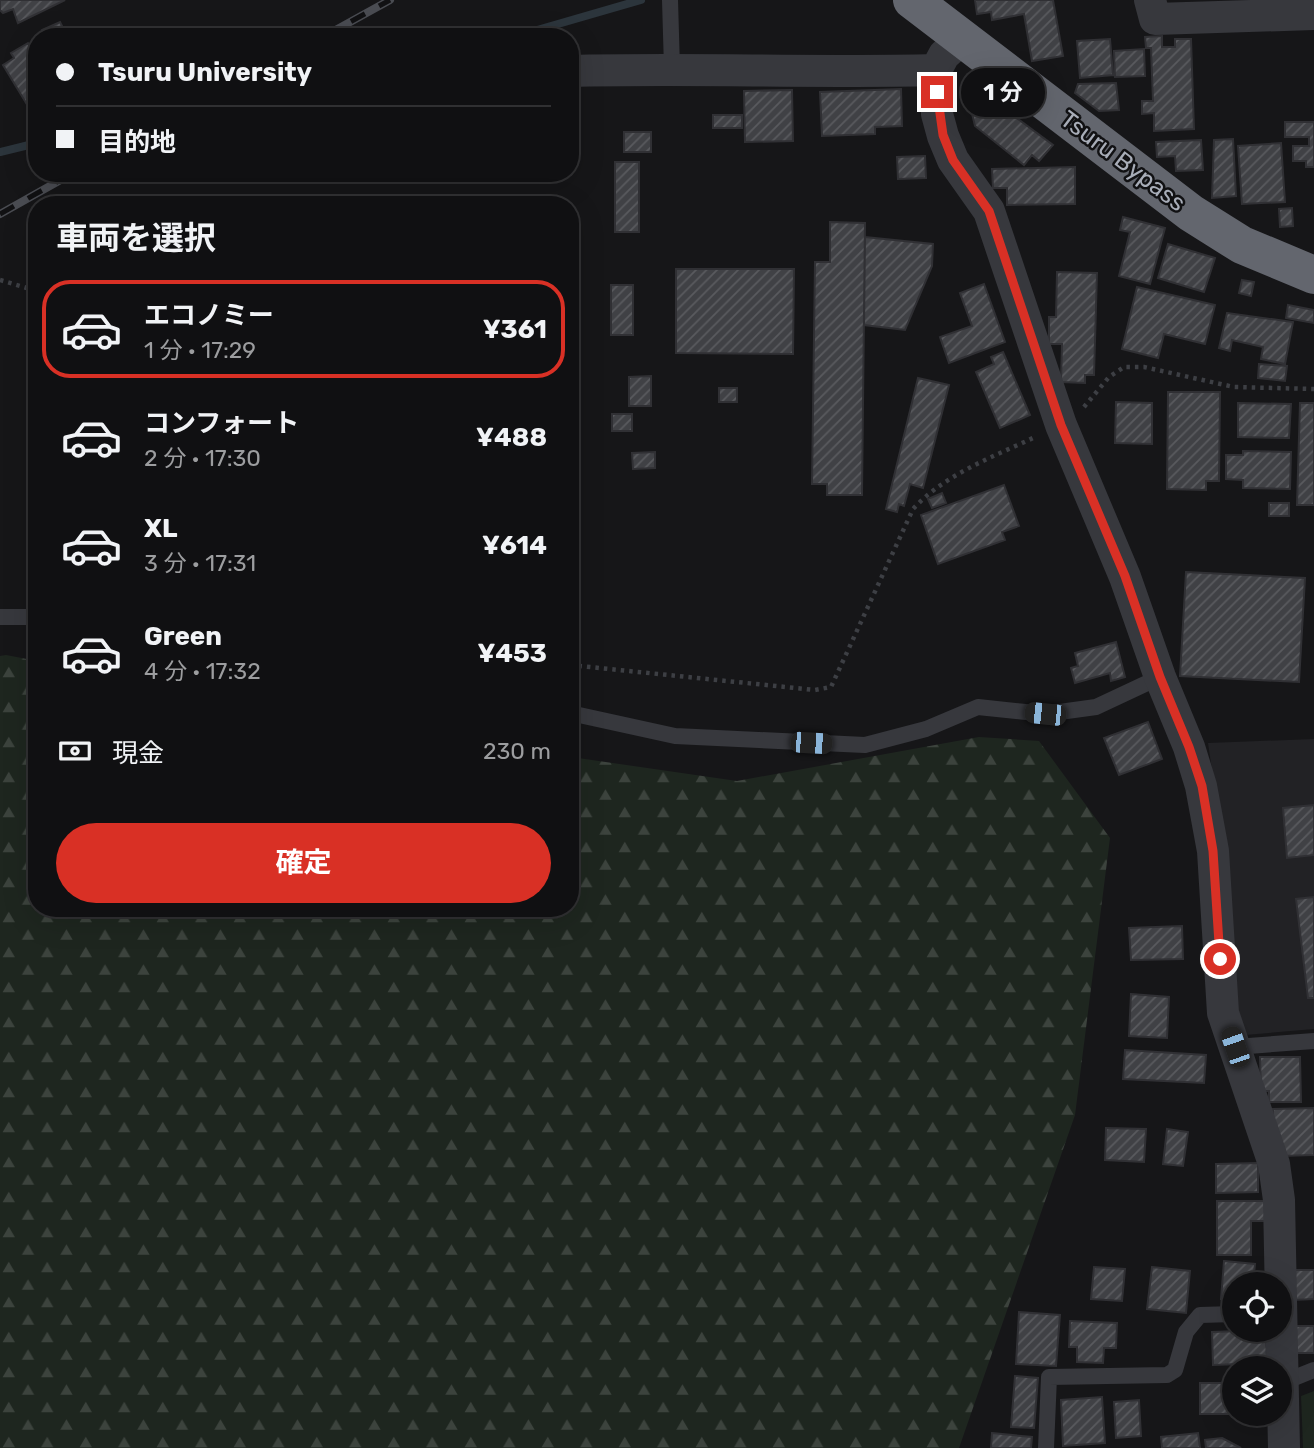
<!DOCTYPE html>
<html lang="ja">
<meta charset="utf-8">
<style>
body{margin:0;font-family:Rubik,"Noto Sans JP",sans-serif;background:#1e1e20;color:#f1f3f6;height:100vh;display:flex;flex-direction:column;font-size:26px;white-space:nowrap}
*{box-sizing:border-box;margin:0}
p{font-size:23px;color:#9c9d9f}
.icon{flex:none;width:38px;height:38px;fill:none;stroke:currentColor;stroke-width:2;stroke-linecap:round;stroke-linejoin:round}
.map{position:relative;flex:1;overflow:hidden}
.side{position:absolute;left:28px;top:196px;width:551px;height:721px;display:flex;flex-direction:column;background:#101012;border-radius:28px;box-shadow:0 7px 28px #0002,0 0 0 2px #303032}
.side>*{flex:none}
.top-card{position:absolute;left:28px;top:28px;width:551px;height:154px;border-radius:28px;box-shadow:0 7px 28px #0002,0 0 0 2px #303032;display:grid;align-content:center;height:154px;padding:0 28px;background:#101012}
.controls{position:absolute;left:1222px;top:1272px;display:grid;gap:14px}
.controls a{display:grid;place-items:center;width:70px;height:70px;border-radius:50%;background:#101012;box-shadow:0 7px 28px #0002,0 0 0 2px #303032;font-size:35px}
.end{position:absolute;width:32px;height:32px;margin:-16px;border:9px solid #d93025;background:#fff;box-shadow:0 0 0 4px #fff}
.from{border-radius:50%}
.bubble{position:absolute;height:49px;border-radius:24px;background:#101012;box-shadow:0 7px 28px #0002,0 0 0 2px #303032;font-size:23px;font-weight:700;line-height:49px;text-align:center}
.car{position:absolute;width:21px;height:42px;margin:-21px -10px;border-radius:9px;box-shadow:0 0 5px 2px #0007;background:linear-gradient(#222 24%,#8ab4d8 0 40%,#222 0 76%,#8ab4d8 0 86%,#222 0)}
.top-card b{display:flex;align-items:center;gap:24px;height:66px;font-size:26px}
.top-card b+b{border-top:2px solid #303032}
.top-card i{width:18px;height:18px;background:#f1f3f6}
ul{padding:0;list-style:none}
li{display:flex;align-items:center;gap:21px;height:98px;margin:0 14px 10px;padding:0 14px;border:4px solid transparent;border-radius:28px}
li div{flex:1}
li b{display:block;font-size:26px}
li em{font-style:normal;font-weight:700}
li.selected{border-color:#d93025}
li>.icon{width:63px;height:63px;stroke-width:1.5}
h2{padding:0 28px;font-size:32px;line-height:84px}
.pay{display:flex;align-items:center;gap:18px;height:77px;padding:0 28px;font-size:26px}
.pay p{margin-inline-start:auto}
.button{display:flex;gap:14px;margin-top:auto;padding:14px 28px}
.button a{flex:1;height:80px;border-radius:42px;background:#d93025;color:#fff;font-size:28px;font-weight:700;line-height:80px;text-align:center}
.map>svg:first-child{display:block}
</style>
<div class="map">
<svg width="1314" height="1448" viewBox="0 0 1314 1448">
<defs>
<pattern id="forest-firs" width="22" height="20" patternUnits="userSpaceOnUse" patternTransform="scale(1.75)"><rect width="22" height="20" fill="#1e261f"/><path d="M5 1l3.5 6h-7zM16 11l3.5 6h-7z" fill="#3c433d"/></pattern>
<pattern id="building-hatch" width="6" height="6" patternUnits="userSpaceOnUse" patternTransform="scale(1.75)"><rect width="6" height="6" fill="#404145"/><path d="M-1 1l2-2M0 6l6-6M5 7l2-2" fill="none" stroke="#595a5e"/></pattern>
</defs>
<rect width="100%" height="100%" fill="#161618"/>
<path fill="#222225" d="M 1314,739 L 1314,1029 L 1245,1035 L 1236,1020 L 1228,878 L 1208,743 Z"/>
<path fill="url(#forest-firs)" d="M 6,655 L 37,661 L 37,908 L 570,908 L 571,757 L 737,781 L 979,737 L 1039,741 L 1110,838 L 1075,1115 L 959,1448 L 0,1448 L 0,656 Z"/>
<path fill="#1e261f" d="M 1314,1391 L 1314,1448 L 1303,1448 L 1301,1396 Z"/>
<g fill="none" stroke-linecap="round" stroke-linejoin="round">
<path stroke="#2c353c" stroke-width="8" d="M 513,37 L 641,0
M 0,152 L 37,143"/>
</g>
<path fill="url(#building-hatch)" stroke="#303034" stroke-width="2" d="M 0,0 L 65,0 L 18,23 L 13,9 L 3,13 L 0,10 Z
M 975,0 L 1053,0 L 1063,56 L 1032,61 L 1024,14 L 992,20 L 991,12 L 977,14 Z
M 60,22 L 64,30 L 45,37 L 42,30 Z
M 1162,36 L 1162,47 L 1175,47 L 1175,39 L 1191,39 L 1194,129 L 1154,131 L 1154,113 L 1142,114 L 1142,101 L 1153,101 L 1151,48 L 1146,48 L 1145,37 Z
M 1110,39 L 1113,75 L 1080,78 L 1077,41 Z
M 28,43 L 33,50 L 37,48 L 34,116 L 3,65 L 14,58 L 11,53 Z
M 1144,49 L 1145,76 L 1115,77 L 1114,51 Z
M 1116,83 L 1119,110 L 1099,111 L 1075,93 L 1078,84 Z
M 976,88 L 1053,145 L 1039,161 L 1032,155 L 1024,165 L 975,126 L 968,97 Z
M 901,89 L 902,126 L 875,127 L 875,134 L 822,136 L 820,92 Z
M 792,90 L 793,141 L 745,142 L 744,91 Z
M 713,115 L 742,115 L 742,128 L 713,128 Z
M 1285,122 L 1314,122 L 1314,167 L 1306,167 L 1306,161 L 1293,161 L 1293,146 L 1309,146 L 1309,137 L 1285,137 Z
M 624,132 L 651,132 L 651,152 L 624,152 Z
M 1233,139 L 1236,196 L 1212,198 L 1214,140 Z
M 1201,140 L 1203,170 L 1176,171 L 1175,156 L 1157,157 L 1156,142 Z
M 1281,143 L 1285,202 L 1242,204 L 1238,146 Z
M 925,156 L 926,178 L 898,179 L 897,157 Z
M 615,162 L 639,162 L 639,232 L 615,232 Z
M 1075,167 L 1075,204 L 1007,205 L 1007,188 L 993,188 L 992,169 Z
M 1292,208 L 1293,226 L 1280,227 L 1279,209 Z
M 1123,217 L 1165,228 L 1150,284 L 1119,276 L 1130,232 L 1120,230 Z
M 830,222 L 865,223 L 862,495 L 827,495 L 827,484 L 812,484 L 815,262 L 830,262 Z
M 865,237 L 933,244 L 932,266 L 905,330 L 864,325 Z
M 1168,244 L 1215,258 L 1204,292 L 1158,278 Z
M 676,269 L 794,269 L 793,354 L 676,353 Z
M 1057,272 L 1097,273 L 1094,375 L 1085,375 L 1085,383 L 1061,382 L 1062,344 L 1049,344 L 1049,317 L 1056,317 Z
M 1242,280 L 1254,282 L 1251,296 L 1239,293 Z
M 984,284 L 1005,342 L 949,363 L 940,337 L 972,326 L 960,293 Z
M 611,285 L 633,285 L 633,335 L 611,335 Z
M 1137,287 L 1215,305 L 1205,344 L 1164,334 L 1158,358 L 1122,349 Z
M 1288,305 L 1314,310 L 1314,323 L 1286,318 Z
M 1227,313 L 1293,322 L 1285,364 L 1261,359 L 1263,347 L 1232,340 L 1230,351 L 1219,348 Z
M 1003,352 L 1030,415 L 1000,428 L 976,372 L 994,364 L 991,357 Z
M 1259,364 L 1287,366 L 1285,381 L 1258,378 Z
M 651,376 L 651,406 L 629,406 L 629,377 Z
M 918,378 L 949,385 L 923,488 L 910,484 L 904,506 L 899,504 L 897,512 L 886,509 Z
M 719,388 L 737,388 L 737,402 L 719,402 Z
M 1168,392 L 1220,392 L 1219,481 L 1206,481 L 1206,490 L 1167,489 Z
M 1116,402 L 1152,403 L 1152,444 L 1115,443 Z
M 1238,403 L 1291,404 L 1289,438 L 1238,437 Z
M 1300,403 L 1314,403 L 1314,505 L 1297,505 Z
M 612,414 L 632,414 L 632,431 L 612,431 Z
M 1243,451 L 1291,452 L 1290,489 L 1243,488 L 1243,480 L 1226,479 L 1226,455 L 1243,455 Z
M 655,452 L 655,468 L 633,469 L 632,453 Z
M 1004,485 L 1019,526 L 1002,532 L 1005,540 L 938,564 L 921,515 Z
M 942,493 L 946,503 L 932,508 L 928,499 Z
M 1269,503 L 1289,503 L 1289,516 L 1269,516 Z
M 1186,572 L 1305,578 L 1299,682 L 1180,676 Z
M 1116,642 L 1125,677 L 1111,681 L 1110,673 L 1075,683 L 1071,668 L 1078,666 L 1075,653 Z
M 1148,722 L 1162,759 L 1119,775 L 1104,738 Z
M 1314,805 L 1314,855 L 1287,858 L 1283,808 Z
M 1314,897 L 1314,998 L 1308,998 L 1296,899 Z
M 1182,926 L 1183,959 L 1131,960 L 1129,928 Z
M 1131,994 L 1169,997 L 1167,1038 L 1129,1036 Z
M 1125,1050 L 1206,1055 L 1204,1083 L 1123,1079 Z
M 1260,1057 L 1300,1057 L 1301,1102 L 1269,1102 L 1269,1091 L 1261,1091 Z
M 1314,1108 L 1314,1155 L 1280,1156 L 1273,1136 L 1273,1109 Z
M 1106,1128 L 1146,1129 L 1144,1162 L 1105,1160 Z
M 1167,1129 L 1188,1132 L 1183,1166 L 1163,1164 Z
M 1258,1163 L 1258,1192 L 1216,1193 L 1216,1164 Z
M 1217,1201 L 1266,1201 L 1266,1221 L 1251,1221 L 1251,1255 L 1217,1255 Z
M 1224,1261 L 1255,1264 L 1253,1284 L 1234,1284 L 1234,1300 L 1221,1299 Z
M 1094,1267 L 1125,1269 L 1122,1301 L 1091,1299 Z
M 1152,1267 L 1190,1271 L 1186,1313 L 1147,1309 Z
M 1294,1270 L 1314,1270 L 1314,1299 L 1294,1300 Z
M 1019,1312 L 1060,1315 L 1056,1366 L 1016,1364 Z
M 1070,1321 L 1117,1323 L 1116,1348 L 1104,1348 L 1103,1363 L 1077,1362 L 1077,1347 L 1069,1347 Z
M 1296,1326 L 1314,1326 L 1314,1353 L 1296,1353 Z
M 1266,1330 L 1267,1363 L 1213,1365 L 1212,1332 Z
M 1015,1376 L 1038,1378 L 1034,1428 L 1011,1427 Z
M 1200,1383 L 1234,1383 L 1234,1414 L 1267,1414 L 1200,1414 Z
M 1102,1397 L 1105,1443 L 1063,1446 L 1061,1400 Z
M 1139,1400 L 1141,1436 L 1116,1438 L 1114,1402 Z
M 992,1433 L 1032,1437 L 1031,1448 L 991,1448 Z
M 1198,1433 L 1200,1448 L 1162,1448 L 1161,1437 Z
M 1222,1438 L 1241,1448 L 1206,1448 L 1205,1440 Z"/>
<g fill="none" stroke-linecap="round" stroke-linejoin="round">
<path stroke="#3d3f44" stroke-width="4.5" stroke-dasharray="3.5 5" stroke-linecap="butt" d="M 0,280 L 37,291
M 1084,407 L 1109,377 L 1124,367 L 1144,367 L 1234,387 L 1314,389
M 570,665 L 815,690 L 831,687 L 913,509 C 945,474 993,457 1035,437"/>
<path stroke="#37383d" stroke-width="16" d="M 670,0 L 672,68
M 0,617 L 37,617
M 570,713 L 675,736 L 865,745 L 926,729 L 978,707 L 1045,714 L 1096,707 L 1160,677
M 1235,1047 L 1314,1041
M 1284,1382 L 1314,1370
M 1046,1448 L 1049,1377 L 1167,1375 L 1175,1370 L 1186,1332 L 1200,1315 L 1234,1314"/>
<path stroke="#37383d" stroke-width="32" d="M 1150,0 L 1155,19 L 1314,14
M 962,39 L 944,55 L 936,70 L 937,114 L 943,136 L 953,160 L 989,211 L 1061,425 L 1125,577 L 1160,677 L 1189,747 L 1201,786 L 1213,851 L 1223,1013 L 1274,1164 L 1279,1200 L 1284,1448
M 570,71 C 692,68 814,73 936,70"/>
<path stroke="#63666e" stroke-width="38" d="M 912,0 L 1191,213 L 1242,245 L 1314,275"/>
<g stroke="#4a4c52" stroke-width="8">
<path id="rail" d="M 323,37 L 390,0
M 0,214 L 73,173"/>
</g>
<use href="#rail" stroke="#111113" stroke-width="5" stroke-dasharray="16" stroke-linecap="butt"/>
</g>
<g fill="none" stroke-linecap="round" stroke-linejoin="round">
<path stroke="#d93025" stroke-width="9" d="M 937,92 L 943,135 L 953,160 L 989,211 L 1061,425 L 1125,576 L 1160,677 L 1189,747 L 1202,786 L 1213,851 L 1220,959"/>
</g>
<g text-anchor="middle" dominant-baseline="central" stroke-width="5" stroke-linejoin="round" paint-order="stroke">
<g font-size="24" fill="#a8adb8" stroke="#111113">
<text transform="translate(1123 161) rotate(37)">Tsuru Bypass</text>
</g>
</g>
</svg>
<div class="controls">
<a><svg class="icon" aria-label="locate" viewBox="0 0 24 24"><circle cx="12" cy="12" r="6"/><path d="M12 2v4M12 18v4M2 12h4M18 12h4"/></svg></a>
<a><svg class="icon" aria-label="layers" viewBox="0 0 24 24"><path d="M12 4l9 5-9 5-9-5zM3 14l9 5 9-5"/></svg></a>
</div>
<i class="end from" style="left:1220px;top:959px"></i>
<i class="end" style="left:937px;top:92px"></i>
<div class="bubble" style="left:961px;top:68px;width:84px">1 分</div>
<i class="car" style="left:1045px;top:714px;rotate:276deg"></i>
<i class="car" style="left:811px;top:743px;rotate:93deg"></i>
<i class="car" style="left:1235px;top:1047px;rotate:341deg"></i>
<div class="top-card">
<b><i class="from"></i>Tsuru University</b>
<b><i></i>目的地</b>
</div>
<section class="side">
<h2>車両を選択</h2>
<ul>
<li class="selected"><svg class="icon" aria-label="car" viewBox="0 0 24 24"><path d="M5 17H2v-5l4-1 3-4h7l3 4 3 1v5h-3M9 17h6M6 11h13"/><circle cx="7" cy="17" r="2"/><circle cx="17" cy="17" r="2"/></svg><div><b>エコノミー</b><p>1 分 · 17:29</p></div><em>¥361</em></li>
<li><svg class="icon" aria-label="car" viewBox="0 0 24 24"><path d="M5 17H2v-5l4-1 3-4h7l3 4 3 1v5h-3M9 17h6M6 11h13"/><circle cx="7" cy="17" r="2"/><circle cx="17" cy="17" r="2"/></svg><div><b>コンフォート</b><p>2 分 · 17:30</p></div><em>¥488</em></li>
<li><svg class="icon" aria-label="car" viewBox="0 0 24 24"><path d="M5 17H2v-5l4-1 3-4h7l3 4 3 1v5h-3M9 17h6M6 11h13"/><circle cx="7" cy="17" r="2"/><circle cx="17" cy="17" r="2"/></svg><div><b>XL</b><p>3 分 · 17:31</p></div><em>¥614</em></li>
<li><svg class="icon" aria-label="car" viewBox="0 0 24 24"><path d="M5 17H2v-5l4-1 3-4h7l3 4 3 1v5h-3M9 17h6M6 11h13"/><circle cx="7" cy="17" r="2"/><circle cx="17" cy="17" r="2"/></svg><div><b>Green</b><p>4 分 · 17:32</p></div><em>¥453</em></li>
</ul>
<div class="pay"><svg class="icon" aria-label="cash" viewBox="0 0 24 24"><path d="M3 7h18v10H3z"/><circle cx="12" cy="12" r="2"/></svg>現金<p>230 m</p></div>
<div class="button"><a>確定</a></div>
</section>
</div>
